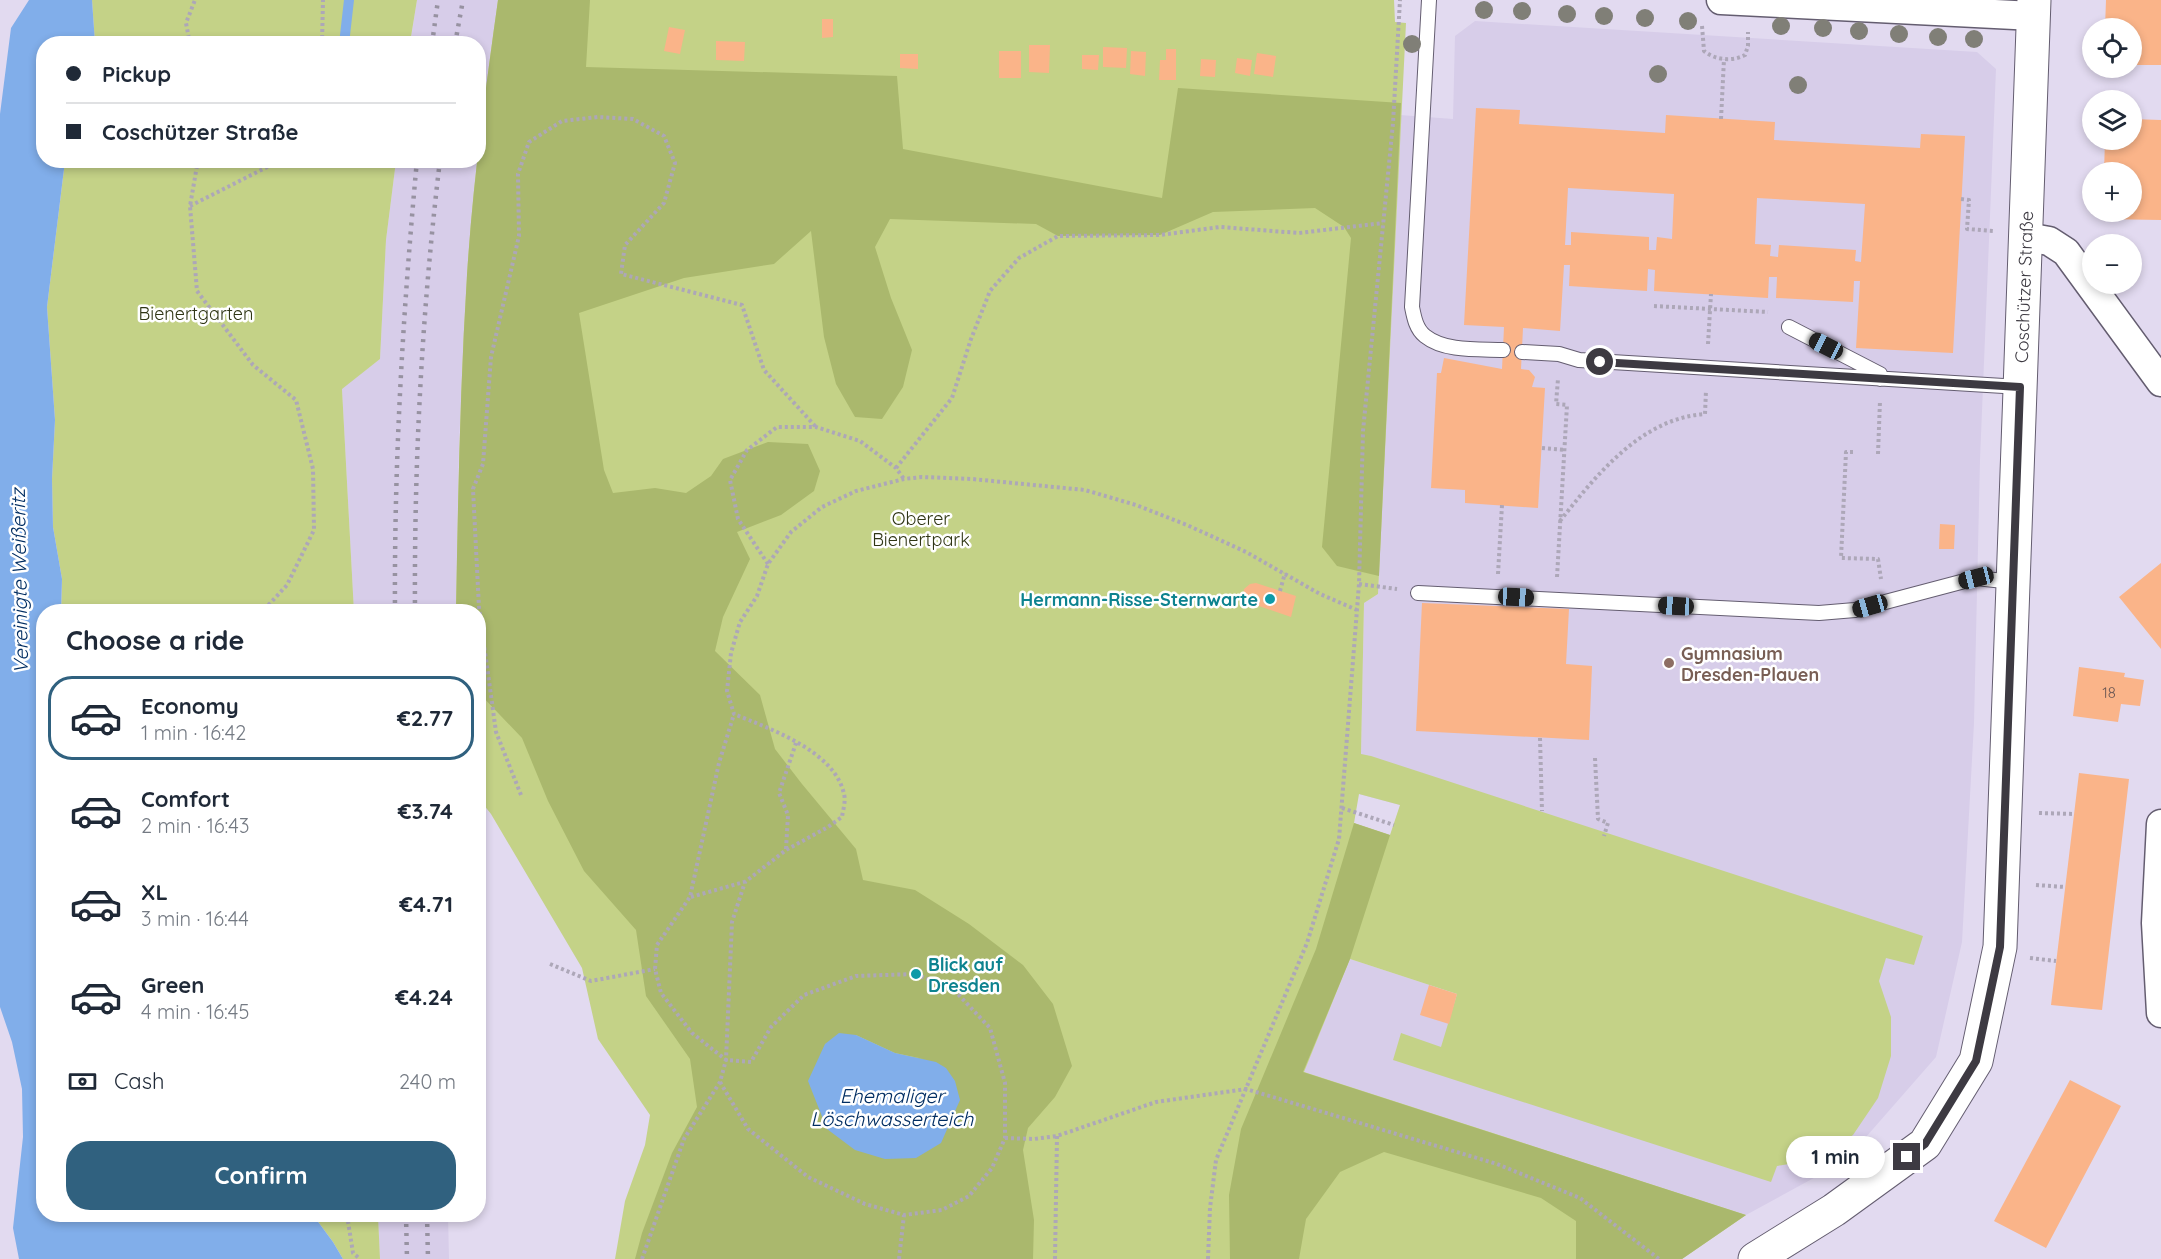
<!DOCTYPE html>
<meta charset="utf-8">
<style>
body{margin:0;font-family:Quicksand,sans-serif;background:#f6f6f7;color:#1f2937;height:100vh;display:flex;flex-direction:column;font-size:22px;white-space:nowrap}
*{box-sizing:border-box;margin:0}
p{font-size:20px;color:#747a83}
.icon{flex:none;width:33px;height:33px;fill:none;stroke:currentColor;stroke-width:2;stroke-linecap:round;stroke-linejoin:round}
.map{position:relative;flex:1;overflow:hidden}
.sheet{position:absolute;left:36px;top:604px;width:450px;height:618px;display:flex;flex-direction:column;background:#fff;border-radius:24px;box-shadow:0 3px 9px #0003}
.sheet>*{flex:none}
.top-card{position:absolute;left:36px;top:36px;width:450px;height:132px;border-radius:24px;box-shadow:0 3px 9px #0003;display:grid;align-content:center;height:132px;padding:0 30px;background:#fff}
.controls{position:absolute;left:2082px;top:18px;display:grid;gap:12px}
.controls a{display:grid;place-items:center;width:60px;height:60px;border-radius:50%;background:#fff;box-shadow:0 3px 9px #0003;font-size:30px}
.end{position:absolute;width:27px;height:27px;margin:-14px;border:8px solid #3d3a42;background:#fff;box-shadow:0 0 0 3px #fff}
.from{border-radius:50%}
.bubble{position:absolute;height:42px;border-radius:21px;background:#fff;box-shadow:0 3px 9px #0003;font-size:20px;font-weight:800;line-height:42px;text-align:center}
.car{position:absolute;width:18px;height:36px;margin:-18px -9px;border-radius:8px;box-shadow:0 0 4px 2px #0007;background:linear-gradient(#222 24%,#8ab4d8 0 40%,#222 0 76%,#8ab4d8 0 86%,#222 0)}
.top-card b{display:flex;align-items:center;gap:21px;height:57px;font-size:22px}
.top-card b+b{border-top:2px solid #e0e1e3}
.top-card i{width:15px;height:15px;background:#1f2937}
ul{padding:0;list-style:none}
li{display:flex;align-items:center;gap:18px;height:84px;margin:0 12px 9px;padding:0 18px;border:3px solid transparent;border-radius:24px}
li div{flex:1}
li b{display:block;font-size:22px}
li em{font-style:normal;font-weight:800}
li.active{border-color:#30617f}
li>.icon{width:54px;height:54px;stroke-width:1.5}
h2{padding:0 30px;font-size:27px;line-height:72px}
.pay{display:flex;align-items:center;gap:15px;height:66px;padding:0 30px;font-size:22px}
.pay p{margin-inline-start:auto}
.button{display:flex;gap:12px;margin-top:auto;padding:12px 30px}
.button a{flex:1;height:69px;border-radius:24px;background:#30617f;color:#fff;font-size:24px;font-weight:800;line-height:69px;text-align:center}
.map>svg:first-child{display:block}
</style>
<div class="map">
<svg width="2161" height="1259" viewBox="0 0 2161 1259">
<rect width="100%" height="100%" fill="#e2daf0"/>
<path fill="#d7cde9" d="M 417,0 L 498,0 L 479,145 L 478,44 L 410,44 Z
M 1475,21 L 1977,52 L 1996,69 L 1980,460 L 1974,723 L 1962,942 L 1936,1057 L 1845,1161 L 1746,1215 L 1303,1072 L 1350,959 L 1457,994 L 1400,805 L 1359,794 L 1371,756 L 1361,755 L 1364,603 L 1378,594 L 1400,115 L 1453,119 L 1455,36 Z
M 396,161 L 477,161 L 467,274 L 459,444 L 456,612 L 354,612 L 342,388 L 380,359 L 386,240 Z
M 378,1215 L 448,1215 L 449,1259 L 380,1259 Z"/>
<path fill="#c4d287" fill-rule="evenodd" d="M 92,0 L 417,0 L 410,43 L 95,44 Z
M 498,0 L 1394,0 L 1395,22 L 1406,23 L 1378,594 L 1364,603 L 1361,754 L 1371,756 L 1923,936 L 1914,965 L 1886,958 L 1879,981 L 1891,1017 L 1891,1056 L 1878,1098 L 1853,1135 L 1815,1160 L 1777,1166 L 1771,1182 L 1393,1060 L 1401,1033 L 1441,1047 L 1457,994 L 1350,959 L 1304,1072 L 1746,1215 L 1682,1259 L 615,1259 L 625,1201 L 645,1145 L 650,1115 L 598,1039 L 582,968 L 491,814 L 479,799 L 478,612 L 456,612 C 458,500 460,387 467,275 C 473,182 485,93 498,0 ZM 1359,794 L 1400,805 L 1390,835 L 1354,823 Z
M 65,161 L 396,161 L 386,240 L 380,359 L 342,389 L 354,612 L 61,612 L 62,579 L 53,527 L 52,479 L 55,420 L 47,307 Z
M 313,1215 L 378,1215 L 380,1259 L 343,1259 L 333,1242 Z"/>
<path fill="#aab86d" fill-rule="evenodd" d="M 498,0 L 590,0 L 586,67 L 897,76 L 903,149 L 1162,198 L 1178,88 L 1401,103 L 1379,576 L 1337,566 L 1322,547 L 1351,238 L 1344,227 L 1315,208 L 1213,212 L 1160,235 L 1058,236 L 1036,224 L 890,219 L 875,247 L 891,298 L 912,350 L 903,387 L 882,419 L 855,417 L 836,384 L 824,337 L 811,231 L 774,264 L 684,278 L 579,313 L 604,470 L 613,493 L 655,488 L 686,493 L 711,476 L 723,459 L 768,442 L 808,444 L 820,471 L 814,491 L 781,515 L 737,532 L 750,559 L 723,617 L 715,651 L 760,695 L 775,749 L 802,784 L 856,849 L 863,880 L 915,890 L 969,924 L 1023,965 L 1053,1004 L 1072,1066 L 1055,1097 L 1028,1128 L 1023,1150 L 1034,1220 L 1033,1259 L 635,1259 L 642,1233 L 672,1153 L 697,1107 L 690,1059 L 646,996 L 636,930 L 584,871 L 548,801 L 522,738 L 479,693 L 478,612 L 456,612 C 458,500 460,387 467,275 C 473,182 485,93 498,0 ZM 856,1035 L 895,1053 L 924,1059 L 825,1044 Z
M 1354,823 L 1390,835 L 1350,959 L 1303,1072 L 1746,1215 L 1682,1259 L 1576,1259 L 1576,1221 L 1541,1198 L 1384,1152 L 1340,1172 L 1306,1219 L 1299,1259 L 1230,1259 L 1229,1195 L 1241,1129 L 1316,949 Z"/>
<path fill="#81aeea" d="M 29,0 L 92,0 L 95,43 L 44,44 L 44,160 L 65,161 L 47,307 L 55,420 L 52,479 L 53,527 L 62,579 L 61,612 L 44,612 L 44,1215 L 313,1215 L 333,1242 L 343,1259 L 19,1259 L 13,1228 L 23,1137 L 22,1089 L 12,1042 L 0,1007 L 0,114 L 11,28 Z
M 839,1033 L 856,1035 L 895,1053 L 936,1062 L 946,1068 L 955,1081 L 960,1100 L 941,1143 L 916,1158 L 885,1159 L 855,1150 L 827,1129 L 808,1081 L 825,1044 Z"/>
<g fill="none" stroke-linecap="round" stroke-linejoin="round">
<path stroke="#81aeea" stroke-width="10" d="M 344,44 L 349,0"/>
</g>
<path fill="#fab489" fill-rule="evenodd" d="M 2106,0 L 2161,0 L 2161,65 L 2132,65 L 2132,28 L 2105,28 Z
M 822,19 L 833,19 L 833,37 L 822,38 Z
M 669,27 L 685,30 L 680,54 L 664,51 Z
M 716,41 L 745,42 L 744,61 L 716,60 Z
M 1029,45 L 1050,45 L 1049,73 L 1029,72 Z
M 1103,47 L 1127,48 L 1126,68 L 1103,67 Z
M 1166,49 L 1176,49 L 1176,80 L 1159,80 L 1160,60 L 1166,60 Z
M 999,51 L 1021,51 L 1021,78 L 999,78 Z
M 1131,51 L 1146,52 L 1145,76 L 1130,74 Z
M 1257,53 L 1276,56 L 1273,77 L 1254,74 Z
M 900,54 L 918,54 L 918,69 L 900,68 Z
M 1082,55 L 1099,55 L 1098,70 L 1082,69 Z
M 1237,58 L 1252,60 L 1250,76 L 1235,73 Z
M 1201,59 L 1216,60 L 1215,77 L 1200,76 Z
M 1476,108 L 1520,110 L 1519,124 L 1665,133 L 1666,115 L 1775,122 L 1774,140 L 1920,148 L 1921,134 L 1965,136 L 1953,353 L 1856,348 L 1860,281 L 1854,281 L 1853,302 L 1776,298 L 1777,277 L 1769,277 L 1768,298 L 1654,291 L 1655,270 L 1648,269 L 1647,291 L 1569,286 L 1570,265 L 1564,265 L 1560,331 L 1523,328 L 1521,369 L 1529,370 L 1535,377 L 1532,387 L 1545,388 L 1538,508 L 1465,503 L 1465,490 L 1431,488 L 1437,373 L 1441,373 L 1444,358 L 1502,369 L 1504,327 L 1464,325 ZM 1568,188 L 1674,194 L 1672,239 L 1657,237 L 1656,250 L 1649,250 L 1649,237 L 1571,232 L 1571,245 L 1565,245 ZM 1757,198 L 1865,204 L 1861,262 L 1855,261 L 1856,250 L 1779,245 L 1778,257 L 1770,256 L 1771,245 L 1755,244 Z
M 2132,119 L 2161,120 L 2161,220 L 2103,219 L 2103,212 L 2132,212 L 2132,172 L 2104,172 L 2105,140 L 2132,140 Z
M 1940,524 L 1955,525 L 1954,549 L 1939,549 Z
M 2161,563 L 2161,649 L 2119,597 Z
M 1256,583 L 1296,596 L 1291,617 L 1247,602 L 1243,596 L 1244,589 L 1250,584 Z
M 1422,603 L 1569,609 L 1566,664 L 1592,666 L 1589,740 L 1416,731 Z
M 2079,667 L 2125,673 L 2124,677 L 2144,680 L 2140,706 L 2121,704 L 2118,722 L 2073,716 Z
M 2079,773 L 2129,779 L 2102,1010 L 2051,1005 Z
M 1429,985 L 1457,994 L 1449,1024 L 1420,1015 Z
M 2070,1080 L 2121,1106 L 2046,1248 L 1994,1221 Z"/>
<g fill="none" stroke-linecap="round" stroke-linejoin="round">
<g stroke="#645d70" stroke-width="16">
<path id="lane" d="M 1429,0 L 1412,307 C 1414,317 1416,329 1425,336 C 1445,352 1479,349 1503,350
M 1789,327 L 1880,374 L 1880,379
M 1522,352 L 1559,354 L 1579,360 L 2020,387
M 1418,593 L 1819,613 L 1855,610 L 1976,578 L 2013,582"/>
</g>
<g stroke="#645d70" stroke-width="31">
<path id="street" d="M 1721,0 L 2034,16
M 2026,237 L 2049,241 L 2066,252 L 2161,382
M 2161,824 L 2156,923 L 2161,1013"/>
</g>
<g stroke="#645d70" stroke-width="35">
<path id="secondary" d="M 1755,1259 L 1834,1210 L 1925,1144 L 1976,1061 L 2000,947 L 2034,0"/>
</g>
<path stroke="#ada7b8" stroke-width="4" stroke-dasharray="3 3" stroke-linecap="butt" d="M 1702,26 L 1704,51 C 1715,60 1732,62 1745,55 L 1748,46 L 1748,32
M 190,44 L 186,23 L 195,0
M 322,44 L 323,0
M 1721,119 L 1724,59
M 198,160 L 190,206 L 197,291 L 253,365 L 296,400 L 313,469 L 314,530 L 287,585 L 262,612
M 1961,199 L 1969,200 L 1967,229 L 1993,231
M 190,206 L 281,160
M 1654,306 L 1768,312
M 1708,344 L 1711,294
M 1542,448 L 1565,450
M 1853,452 L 1846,452 L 1841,558 L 1878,559 L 1881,579
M 1878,454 L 1880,401
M 896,468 L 952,398 L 971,339 L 990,291 L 1019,258 L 1058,236 L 1160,235 L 1220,227 L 1299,233 L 1383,223
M 1560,521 C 1597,474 1642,418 1705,414 L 1706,390
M 768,564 L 738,519 L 730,480 L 747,450 L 777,427 L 816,427 L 860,441 L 896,468 L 904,479
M 1498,574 L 1502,505
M 1557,577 L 1567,405 L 1556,404 L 1558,379
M 1359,584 L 1397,589
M 1280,591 L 1285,573
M 1540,738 L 1542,811
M 1595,758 L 1598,819 L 1608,823 L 1604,836
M 521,795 L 496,732 L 479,608 L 473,489 L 483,464 L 491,357 L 519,236 L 518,174 L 529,142 L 562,121 L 598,117 L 633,119 L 664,136 L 675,163 L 664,203 L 625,245 L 621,274 L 742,305 L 764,370 L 816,427
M 1342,808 L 1394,825
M 2039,813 L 2074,814
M 786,849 L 788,815 L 779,793 L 796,743
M 2036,885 L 2065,887
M 691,897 L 744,882
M 2030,958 L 2056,961
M 550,964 L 591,981 L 655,969
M 720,1082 L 748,1129 L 808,1177 L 865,1204 L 904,1215 L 942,1210 L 969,1196 L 992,1168 L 1005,1138 L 1005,1083 L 990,1028 L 955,991 L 916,974 L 856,976 L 804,995 L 771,1027 L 751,1062 L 726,1060 L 692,1033 L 661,993 L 655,969 L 657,945 L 690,897 L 719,763 L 734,714
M 1005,1138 L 1034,1139 L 1057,1136 L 1156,1102 L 1246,1089 L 1497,1164 L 1580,1198 L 1659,1259
M 347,1215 L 353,1253 L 360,1259
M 642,1259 L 684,1139 L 720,1082 L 726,1060 L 732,922 L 745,882 L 786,850 L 828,827 L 842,817 C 843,810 846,801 844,794 C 835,751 770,729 734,714 L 727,691 L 731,653 L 740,622 L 757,596 L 768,564 L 791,532 L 822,507 L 856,491 L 904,479 L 922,477 L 972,479 L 1085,490 L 1136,505 L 1187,525 L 1246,552 L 1320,594 L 1357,610
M 899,1259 L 904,1215
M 1055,1259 L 1057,1136
M 1208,1259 L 1210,1208 L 1216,1160 L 1307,943 L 1339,839 L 1359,584 L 1363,431 L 1393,123 L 1400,0"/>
<use href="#lane" stroke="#fff" stroke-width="14"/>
<use href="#street" stroke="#fff" stroke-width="28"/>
<use href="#secondary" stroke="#fff" stroke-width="33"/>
<path stroke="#9792a1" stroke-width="4.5" stroke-dasharray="3 6" stroke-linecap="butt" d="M 432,44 L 438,0
M 455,44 L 463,0
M 395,612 C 394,461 403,311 417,160
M 415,612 C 414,462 422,310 440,160
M 406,1215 L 407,1259
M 427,1215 L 428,1259"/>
</g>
<g fill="#807f77">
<circle cx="1484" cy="10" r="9"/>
<circle cx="1522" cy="11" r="9"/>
<circle cx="1567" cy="14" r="9"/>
<circle cx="1604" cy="16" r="9"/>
<circle cx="1645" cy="18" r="9"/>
<circle cx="1688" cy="21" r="9"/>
<circle cx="1781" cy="26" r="9"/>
<circle cx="1823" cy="28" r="9"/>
<circle cx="1859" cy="31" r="9"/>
<circle cx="1899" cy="34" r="9"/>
<circle cx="1938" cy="37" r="9"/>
<circle cx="1974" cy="39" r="9"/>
<circle cx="1412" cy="44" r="9"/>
<circle cx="1658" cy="74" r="9"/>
<circle cx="1798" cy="85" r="9"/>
</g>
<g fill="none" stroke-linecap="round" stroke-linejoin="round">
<path stroke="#3d3a42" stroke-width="8" d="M 1600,362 L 2020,387 L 2000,947 L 1976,1061 L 1925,1144 L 1907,1157"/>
</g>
<g fill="#0f9aa8" stroke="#fff" stroke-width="2">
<circle cx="1270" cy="599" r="6"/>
<circle cx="916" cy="974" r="6"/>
</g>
<circle fill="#8d6e63" stroke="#fff" stroke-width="2" cx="1669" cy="663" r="6"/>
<g text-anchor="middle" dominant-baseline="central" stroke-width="5" stroke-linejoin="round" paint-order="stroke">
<g font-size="15" fill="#6c5854">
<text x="2109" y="692">18</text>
</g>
<g font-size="18" fill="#3d3a42" stroke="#fff">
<text transform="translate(2024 287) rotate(-88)">Coschützer Straße</text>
</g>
<g font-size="18" fill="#2f3514" stroke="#fff">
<text x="196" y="313">Bienertgarten</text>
<text x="921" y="518">Oberer<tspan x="921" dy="21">Bienertpark</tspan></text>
</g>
<g font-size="18" font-weight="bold" fill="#0d838f" stroke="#fff" text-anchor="end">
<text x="1258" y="599">Hermann-Risse-Sternwarte</text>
<text x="928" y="964" text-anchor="start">Blick auf<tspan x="928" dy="21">Dresden</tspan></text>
</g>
<g font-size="18" font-weight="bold" fill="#785e54" stroke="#fff" text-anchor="start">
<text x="1681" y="653">Gymnasium<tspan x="1681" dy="21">Dresden-Plauen</tspan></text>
</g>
<g font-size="20" font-style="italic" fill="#002d62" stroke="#fff">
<text transform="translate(19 581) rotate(-91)">Vereinigte Weißeritz</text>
<text x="892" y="1095">Ehemaliger<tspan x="892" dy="23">Löschwasserteich</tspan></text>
</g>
</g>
</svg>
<div class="controls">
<a><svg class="icon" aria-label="locate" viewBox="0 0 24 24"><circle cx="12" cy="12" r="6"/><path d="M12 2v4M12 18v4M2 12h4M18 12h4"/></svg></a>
<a><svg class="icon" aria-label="layers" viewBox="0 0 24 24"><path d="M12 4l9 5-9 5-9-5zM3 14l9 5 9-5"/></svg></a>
<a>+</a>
<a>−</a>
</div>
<i class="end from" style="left:1600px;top:362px"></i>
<i class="end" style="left:1907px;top:1157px"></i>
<div class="bubble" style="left:1786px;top:1136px;width:99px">1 min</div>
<i class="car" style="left:1826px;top:346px;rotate:297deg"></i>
<i class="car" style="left:1976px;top:578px;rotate:256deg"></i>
<i class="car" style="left:1516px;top:597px;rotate:93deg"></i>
<i class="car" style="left:1676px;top:606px;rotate:273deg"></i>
<i class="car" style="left:1870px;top:606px;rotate:254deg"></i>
<div class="top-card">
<b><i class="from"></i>Pickup</b>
<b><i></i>Coschützer Straße</b>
</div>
<section class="sheet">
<h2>Choose a ride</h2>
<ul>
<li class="active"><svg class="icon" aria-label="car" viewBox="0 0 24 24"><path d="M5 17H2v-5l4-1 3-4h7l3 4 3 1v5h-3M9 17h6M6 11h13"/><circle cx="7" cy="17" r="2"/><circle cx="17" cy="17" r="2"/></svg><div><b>Economy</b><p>1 min · 16:42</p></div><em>€2.77</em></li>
<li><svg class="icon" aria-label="car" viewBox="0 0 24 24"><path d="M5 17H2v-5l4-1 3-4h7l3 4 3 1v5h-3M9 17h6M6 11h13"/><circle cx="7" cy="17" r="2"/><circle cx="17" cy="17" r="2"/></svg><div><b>Comfort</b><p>2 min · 16:43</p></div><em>€3.74</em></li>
<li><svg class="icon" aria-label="car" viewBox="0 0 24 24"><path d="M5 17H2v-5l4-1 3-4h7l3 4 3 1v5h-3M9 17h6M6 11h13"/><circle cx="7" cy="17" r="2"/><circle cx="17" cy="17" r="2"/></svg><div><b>XL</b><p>3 min · 16:44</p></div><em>€4.71</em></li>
<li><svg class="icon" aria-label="car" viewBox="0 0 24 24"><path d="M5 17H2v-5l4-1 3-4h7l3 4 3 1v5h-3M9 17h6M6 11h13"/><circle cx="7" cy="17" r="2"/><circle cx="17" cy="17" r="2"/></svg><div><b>Green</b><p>4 min · 16:45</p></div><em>€4.24</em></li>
</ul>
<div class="pay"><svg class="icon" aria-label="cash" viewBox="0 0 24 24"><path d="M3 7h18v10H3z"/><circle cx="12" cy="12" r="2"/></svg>Cash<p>240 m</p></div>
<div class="button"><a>Confirm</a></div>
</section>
</div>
